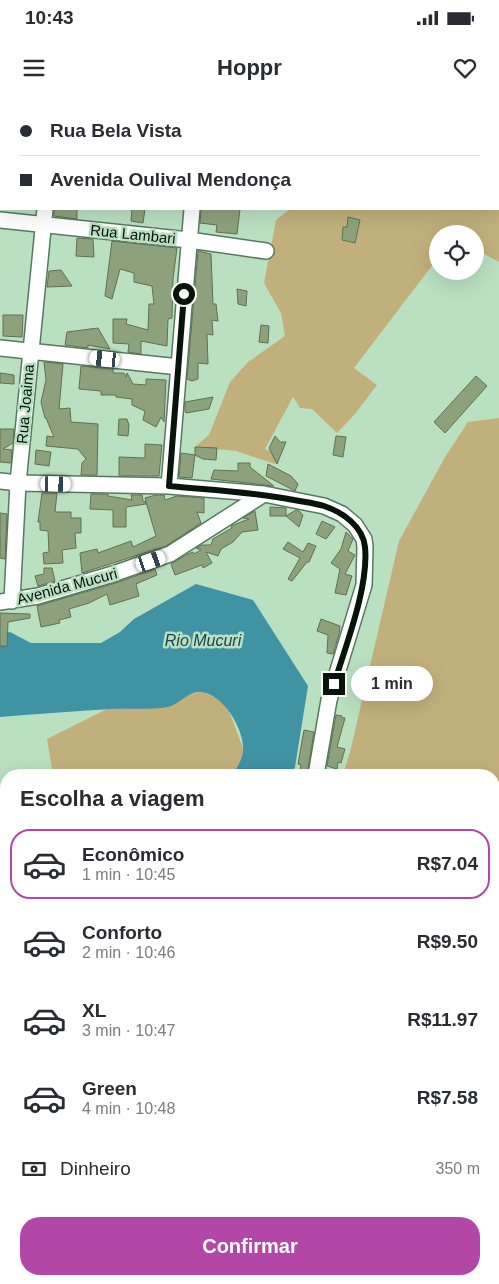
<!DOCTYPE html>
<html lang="pt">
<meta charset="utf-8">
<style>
body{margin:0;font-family:Arial,sans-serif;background:#f2f2f3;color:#2b2b33;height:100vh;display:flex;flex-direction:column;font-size:19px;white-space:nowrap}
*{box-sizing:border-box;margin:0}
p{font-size:16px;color:#7c7c81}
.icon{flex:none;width:28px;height:28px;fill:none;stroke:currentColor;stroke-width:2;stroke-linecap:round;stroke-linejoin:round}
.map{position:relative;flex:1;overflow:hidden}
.sheet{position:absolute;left:0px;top:669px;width:500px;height:516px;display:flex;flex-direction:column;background:#fff;border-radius:20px 20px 0 0;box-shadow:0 5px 20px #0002}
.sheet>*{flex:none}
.guide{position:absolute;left:0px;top:0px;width:500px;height:110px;box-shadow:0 5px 20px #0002;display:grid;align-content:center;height:110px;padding:0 20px;background:#fff}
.fabs{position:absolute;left:429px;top:125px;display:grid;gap:10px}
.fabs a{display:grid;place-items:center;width:55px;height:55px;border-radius:50%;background:#fff;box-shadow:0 5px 20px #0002;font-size:25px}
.end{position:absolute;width:22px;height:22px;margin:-11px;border:6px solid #06140a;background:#fff;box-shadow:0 0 0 2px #fff}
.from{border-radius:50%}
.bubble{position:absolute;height:35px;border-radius:18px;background:#fff;box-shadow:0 5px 20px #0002;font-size:16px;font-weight:800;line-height:35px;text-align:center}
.car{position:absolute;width:15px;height:30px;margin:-15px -8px;border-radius:6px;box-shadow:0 0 4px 1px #0007;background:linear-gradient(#fff 24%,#345 0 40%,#fff 0 76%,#345 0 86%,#fff 0)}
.guide b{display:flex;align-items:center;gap:18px;height:48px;font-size:19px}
.guide b+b{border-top:1px solid #e1e1e2}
.guide i{width:12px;height:12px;background:#2b2b33}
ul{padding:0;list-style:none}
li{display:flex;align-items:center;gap:15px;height:70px;margin:0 10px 8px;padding:0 10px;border:2px solid transparent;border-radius:20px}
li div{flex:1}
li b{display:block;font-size:19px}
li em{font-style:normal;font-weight:800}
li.active{border-color:#b247a8}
li>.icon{width:45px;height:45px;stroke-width:1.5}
h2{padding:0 20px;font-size:22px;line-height:60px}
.pay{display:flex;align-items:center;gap:12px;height:55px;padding:0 20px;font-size:19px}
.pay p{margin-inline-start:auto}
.primary-button{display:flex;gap:10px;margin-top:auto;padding:10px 20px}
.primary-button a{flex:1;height:58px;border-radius:20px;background:#b247a8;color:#fff;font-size:20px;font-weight:800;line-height:58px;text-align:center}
.status{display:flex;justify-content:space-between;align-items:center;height:35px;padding:0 25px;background:#fff;direction:ltr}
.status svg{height:14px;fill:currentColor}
header{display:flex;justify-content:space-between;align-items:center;height:65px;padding:0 20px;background:#fff;font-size:22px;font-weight:800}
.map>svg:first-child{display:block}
</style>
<div class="status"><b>10:43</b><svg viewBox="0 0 49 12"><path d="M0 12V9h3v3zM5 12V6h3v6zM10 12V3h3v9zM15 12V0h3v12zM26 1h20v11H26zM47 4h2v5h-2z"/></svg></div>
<header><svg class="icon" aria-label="menu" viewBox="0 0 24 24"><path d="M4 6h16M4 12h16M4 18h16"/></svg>Hoppr<svg class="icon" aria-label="heart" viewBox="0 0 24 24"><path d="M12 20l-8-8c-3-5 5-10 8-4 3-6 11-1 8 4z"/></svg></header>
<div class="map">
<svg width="499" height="1184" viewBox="0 0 499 1184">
<rect width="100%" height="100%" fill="#b9e0c1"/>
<path fill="#c2b07c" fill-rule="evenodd" d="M 476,0 L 499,0 L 499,162 L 475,149 L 475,134 L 438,134 L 437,161 L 434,163 L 354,268 L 377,285 L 355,314 L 337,333 L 312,309 L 300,308 L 293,297 L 265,349 L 281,355 L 275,364 L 236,351 L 195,347 L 209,335 L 230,282 L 248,262 L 285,236 L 281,213 L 264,183 L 276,120 L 290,109 L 499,109 L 499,1 ZM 348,117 L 360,120 L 355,143 L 342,139 L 343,127 L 347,127 Z
M 499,318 L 499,1184 L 340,1184 L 337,1179 L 494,1179 L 494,675 L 343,675 L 350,652 L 399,441 L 445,357 L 468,322 Z
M 201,591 C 226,600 230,611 238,635 C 239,639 243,645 243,650 C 244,659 237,668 232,675 L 53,675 L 47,639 L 107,609 L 169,606 L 189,595 Z
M 6,730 L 6,803 L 0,803 L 0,731 Z"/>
<path fill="#3f93a2" d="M 196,484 L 253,500 L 308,586 L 295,667 L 292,675 L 232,675 C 237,668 242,660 243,651 C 245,631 224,595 202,592 C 190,590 180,604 168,607 C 151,610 128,608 111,609 C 74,611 37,614 0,617 L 0,534 L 10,532 L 31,543 L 101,543 L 120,532 L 134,519 Z
M 0,803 L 6,803 L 6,1021 L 0,1012 Z
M 12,1179 L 295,1179 L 298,1184 L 14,1184 Z"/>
<path fill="#8da27c" stroke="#5e724e" d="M 54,109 L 77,109 L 77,119 L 54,116 Z
M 132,109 L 145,109 L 143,123 L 131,121 Z
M 201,109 L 240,109 L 237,134 L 216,132 L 217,125 L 200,123 Z
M 348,117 L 360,120 L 355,143 L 342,140 L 343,127 L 347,127 Z
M 77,138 L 93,139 L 94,157 L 76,156 Z
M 112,141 L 177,148 L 173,179 L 172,218 L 168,219 L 167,246 L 141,241 L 141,254 L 128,252 L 129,244 L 113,243 L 113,219 L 127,219 L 126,224 L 148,230 L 149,204 L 154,204 L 152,186 L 134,182 L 134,173 L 120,169 L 112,199 L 105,196 Z
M 198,151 L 211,154 L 213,204 L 216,204 L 218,221 L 212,220 L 213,235 L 207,234 L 208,264 L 198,263 L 198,279 L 192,281 L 187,279 Z
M 61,170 L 72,186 L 47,187 L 49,171 Z
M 237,189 L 247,191 L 246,206 L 238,204 Z
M 3,215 L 23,215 L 22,237 L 3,236 Z
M 261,225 L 269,226 L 268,243 L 259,242 Z
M 98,228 L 110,249 L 88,245 L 88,248 L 65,245 L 67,232 Z
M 44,262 L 63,264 L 59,309 L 70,308 L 71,322 L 98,324 L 97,375 L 81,375 L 82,363 L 86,359 L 78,349 L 46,346 L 47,336 L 54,337 L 46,318 L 45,318 L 41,302 L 46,280 Z
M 81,266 L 113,269 L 113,273 L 124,273 L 126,277 L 127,273 L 133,284 L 146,285 L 146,279 L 166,280 L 164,322 L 161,317 L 156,327 L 143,320 L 145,311 L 132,305 L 132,299 L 116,297 L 116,295 L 101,295 L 101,291 L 79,289 Z
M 0,273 L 14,275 L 14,284 L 0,283 Z
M 476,276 L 487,286 L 445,333 L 434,322 Z
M 213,297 L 209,309 L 186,313 L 185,311 L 185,302 Z
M 119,319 L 127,319 L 129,325 L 128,336 L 118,335 Z
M 0,329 L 14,329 L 13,343 L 3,349 L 12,350 L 11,363 L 0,362 Z
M 275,336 L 280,342 L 286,342 L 277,364 L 269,348 Z
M 336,336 L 346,337 L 343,357 L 333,355 Z
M 145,344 L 162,345 L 159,376 L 119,376 L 119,357 L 145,358 Z
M 195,347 L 217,348 L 216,360 L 203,359 L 195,355 Z
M 36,350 L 51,352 L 49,366 L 35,364 Z
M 181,353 L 195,355 L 192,378 L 179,377 Z
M 238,363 L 250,363 L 250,367 L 274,386 L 211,379 L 214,370 L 238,371 Z
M 268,364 L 291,376 L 298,384 L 295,391 L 266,376 Z
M 42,393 L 57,393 L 55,412 L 71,412 L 71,418 L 81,418 L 81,433 L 75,433 L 76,448 L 62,450 L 63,463 L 44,464 L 43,453 L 49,452 L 48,431 L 40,430 L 40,422 L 38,422 Z
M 91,394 L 108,394 L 108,396 L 132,400 L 131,395 L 142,395 L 143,401 L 146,402 L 145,398 L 156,395 L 164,395 L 165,400 L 177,396 L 204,398 L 204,413 L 197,412 L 201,423 L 166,446 L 82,473 L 80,453 L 97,449 L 98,453 L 131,441 L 133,447 L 156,436 L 146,402 L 146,404 L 126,407 L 126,427 L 113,427 L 113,410 L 90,409 Z
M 270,407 L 286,408 L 286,416 L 296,410 L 299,411 L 303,415 L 299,427 L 286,416 L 270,416 Z
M 255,411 L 258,430 L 242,432 L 233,442 L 221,449 L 218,456 L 206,452 L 212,463 L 203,468 L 202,465 L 175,475 L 171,464 L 188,454 L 193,452 L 194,454 L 201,450 L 196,448 L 202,445 L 211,445 L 213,439 L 232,428 L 231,426 L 249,419 L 243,418 Z
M 0,413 L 7,414 L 5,459 L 0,458 Z
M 322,421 L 335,427 L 326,439 L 316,434 Z
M 346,432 L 353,439 L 348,451 L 355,455 L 345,474 L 352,476 L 346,495 L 335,493 L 340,469 L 331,463 L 341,449 Z
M 288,442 L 303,452 L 308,443 L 316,446 L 309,462 L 307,462 L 292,481 L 288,479 L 300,458 L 283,449 Z
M 44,468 L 52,468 L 55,481 L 38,486 L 35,476 L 44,474 Z
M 155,469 L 157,475 L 136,484 L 139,496 L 110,505 L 107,494 L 89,503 L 69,509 L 71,517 L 59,520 L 60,523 L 41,527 L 37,506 L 116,483 Z
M 0,513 L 30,514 L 30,518 L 8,522 L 7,546 L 0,546 Z
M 321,519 L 340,526 L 339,534 L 333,554 L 327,553 L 328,535 L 317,531 Z
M 336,615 L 342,616 L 342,618 L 345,618 L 337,647 L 345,649 L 341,663 L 338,662 L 337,669 L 327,666 Z
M 304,630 L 314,632 L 307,675 L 299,675 L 301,665 L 298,664 Z"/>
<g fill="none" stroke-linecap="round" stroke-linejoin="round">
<g stroke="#567a5e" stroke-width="18">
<path id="minor" d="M 243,0 L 255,1
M 56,1 L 56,0
M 204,1 L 204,0
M 350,1 L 351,0
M 0,120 L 189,140 L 266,151
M 0,248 L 179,267
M 0,381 L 18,383 L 169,386 L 264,394 L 324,406 L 342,414 L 355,425 L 364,439 L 365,447 L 364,485 L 329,600 L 316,675
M 169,386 L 192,109
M 12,501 L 18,383 L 45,109
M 0,502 L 38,496 L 113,474 L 170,454 L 264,394
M 321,1179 L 324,1184"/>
</g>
<use href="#minor" stroke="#fff" stroke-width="15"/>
</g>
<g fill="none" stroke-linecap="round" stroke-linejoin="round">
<path stroke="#06140a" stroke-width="6" d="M 184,194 L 169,386 C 211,390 253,392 294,400 C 304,402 314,403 324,406 C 342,412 363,426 365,447 C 369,486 346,545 334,584"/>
</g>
<g text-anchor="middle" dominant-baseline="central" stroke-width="5" stroke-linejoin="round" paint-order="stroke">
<g font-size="15" fill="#06140a" stroke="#b9e0c1">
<text transform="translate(133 134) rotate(6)">Rua Lambari</text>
<text transform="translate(25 304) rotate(-85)">Rua Joaima</text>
<text transform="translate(67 486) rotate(-15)">Avenida Mucuri</text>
</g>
<g font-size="16" font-style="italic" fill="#1e444c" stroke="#b9e0c1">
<text x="203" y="540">Rio Mucuri</text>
</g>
</g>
</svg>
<div class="fabs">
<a><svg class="icon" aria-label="locate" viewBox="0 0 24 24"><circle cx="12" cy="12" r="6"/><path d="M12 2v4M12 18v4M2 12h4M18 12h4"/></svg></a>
</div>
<i class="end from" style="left:184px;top:194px"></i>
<i class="end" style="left:334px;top:584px"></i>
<div class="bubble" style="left:351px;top:566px;width:82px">1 min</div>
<i class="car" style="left:105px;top:259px;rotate:276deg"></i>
<i class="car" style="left:56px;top:384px;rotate:91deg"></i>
<i class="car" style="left:151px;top:461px;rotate:71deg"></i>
<div class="guide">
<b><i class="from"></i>Rua Bela Vista</b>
<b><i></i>Avenida Oulival Mendonça</b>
</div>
<section class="sheet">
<h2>Escolha a viagem</h2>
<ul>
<li class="active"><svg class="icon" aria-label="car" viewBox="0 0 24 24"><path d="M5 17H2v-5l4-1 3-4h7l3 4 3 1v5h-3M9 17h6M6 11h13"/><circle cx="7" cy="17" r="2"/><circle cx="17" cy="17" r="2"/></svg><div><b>Econômico</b><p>1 min · 10:45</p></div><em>R$7.04</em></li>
<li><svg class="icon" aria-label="car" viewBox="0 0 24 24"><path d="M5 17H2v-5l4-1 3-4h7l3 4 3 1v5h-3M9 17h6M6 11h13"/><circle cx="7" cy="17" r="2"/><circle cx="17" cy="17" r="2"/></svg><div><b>Conforto</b><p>2 min · 10:46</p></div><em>R$9.50</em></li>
<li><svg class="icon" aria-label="car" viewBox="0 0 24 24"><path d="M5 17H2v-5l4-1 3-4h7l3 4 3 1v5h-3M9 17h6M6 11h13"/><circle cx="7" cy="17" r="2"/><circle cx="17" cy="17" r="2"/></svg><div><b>XL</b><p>3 min · 10:47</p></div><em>R$11.97</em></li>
<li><svg class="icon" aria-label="car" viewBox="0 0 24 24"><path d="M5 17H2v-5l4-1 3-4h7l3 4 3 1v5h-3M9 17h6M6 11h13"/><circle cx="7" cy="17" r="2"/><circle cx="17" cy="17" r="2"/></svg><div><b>Green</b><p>4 min · 10:48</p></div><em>R$7.58</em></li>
</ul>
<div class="pay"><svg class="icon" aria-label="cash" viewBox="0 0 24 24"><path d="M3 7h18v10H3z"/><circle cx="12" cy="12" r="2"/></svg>Dinheiro<p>350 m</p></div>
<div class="primary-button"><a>Confirmar</a></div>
</section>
</div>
